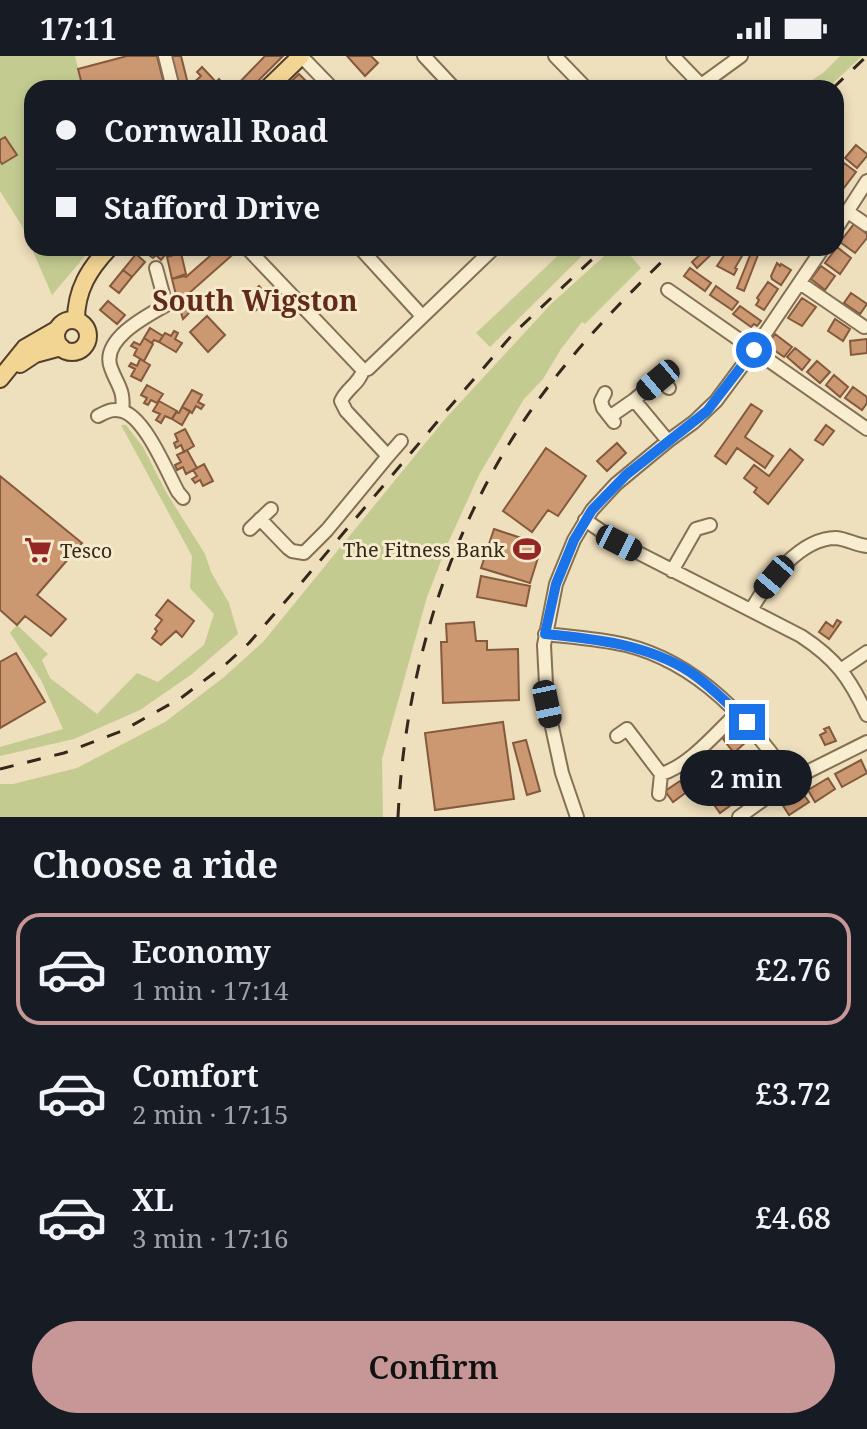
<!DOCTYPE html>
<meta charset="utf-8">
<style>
body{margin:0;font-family:"Noto Serif",serif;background:#20242c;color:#f1f3f6;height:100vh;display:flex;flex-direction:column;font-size:30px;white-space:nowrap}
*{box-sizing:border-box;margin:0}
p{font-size:26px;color:#9ea1a6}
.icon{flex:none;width:44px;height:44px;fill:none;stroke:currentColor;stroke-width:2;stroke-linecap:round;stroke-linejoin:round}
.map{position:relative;height:761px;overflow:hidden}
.details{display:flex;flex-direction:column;background:#171b24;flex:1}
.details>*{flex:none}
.top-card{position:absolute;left:24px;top:24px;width:820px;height:176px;border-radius:24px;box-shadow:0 4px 12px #0003;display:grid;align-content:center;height:176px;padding:0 32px;background:#171b24}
.end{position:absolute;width:36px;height:36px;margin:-18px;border:10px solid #1a73e8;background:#fff;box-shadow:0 0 0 4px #fff}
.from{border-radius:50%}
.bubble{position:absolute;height:56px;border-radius:28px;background:#171b24;box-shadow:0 4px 12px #0003;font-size:26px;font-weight:600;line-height:56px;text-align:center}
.car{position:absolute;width:24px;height:48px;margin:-24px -12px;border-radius:10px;box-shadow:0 0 6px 2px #0007;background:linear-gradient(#222 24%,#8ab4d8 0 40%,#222 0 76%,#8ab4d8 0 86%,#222 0)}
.top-card b{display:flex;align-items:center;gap:28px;height:76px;font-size:30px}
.top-card b+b{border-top:2px solid #363941}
.top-card i{width:20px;height:20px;background:#f1f3f6}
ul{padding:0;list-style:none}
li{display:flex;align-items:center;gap:24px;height:112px;margin:0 16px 12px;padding:0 16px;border:4px solid transparent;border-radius:24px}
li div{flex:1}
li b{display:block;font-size:30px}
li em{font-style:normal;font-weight:600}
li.on{border-color:#c79798}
li>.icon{width:72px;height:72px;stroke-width:1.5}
h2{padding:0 32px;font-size:36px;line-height:96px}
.button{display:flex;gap:16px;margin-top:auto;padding:16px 32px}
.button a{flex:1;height:92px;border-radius:48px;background:#c79798;color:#111;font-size:32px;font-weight:600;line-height:92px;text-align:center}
.status{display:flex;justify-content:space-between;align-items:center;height:56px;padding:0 40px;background:#171b24;direction:ltr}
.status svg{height:22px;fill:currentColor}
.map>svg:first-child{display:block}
</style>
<div class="status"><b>17:11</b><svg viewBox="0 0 49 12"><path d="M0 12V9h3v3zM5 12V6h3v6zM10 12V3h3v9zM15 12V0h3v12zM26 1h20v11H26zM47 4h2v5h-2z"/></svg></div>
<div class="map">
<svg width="867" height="761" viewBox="0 0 867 761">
<rect width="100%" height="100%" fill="#eedfbd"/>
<path fill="#c4cb91" d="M 0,0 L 75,0 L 83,32 L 32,32 L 32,192 L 92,192 L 52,239 L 22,170 L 0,135 Z
M 840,0 L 862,0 L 828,32 L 799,32 L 823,17 Z
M 566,192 L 590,192 L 490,291 L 476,277 Z
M 613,192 L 624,192 L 641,212 L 585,268 L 582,266 L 561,293 L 543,323 L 524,343 L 479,419 L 448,487 L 427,541 L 382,703 L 383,761 L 0,761 L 0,728 L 13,728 L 77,712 L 165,666 L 223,622 L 263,586 L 445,363 L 551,248 Z
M 121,369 L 126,369 L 143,391 L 166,436 L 205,498 L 211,516 L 229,547 L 238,578 L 192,618 L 140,654 L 74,683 L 0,700 L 0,691 L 63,673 L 41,624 L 10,577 L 17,569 L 48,598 L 42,604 L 50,622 L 97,658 L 137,617 L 158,626 L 204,589 L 214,558 L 190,532 L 192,500 Z"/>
<path fill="#cc9872" stroke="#84593c" stroke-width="2" d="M 127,0 L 157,0 L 165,32 L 83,32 L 78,13 Z
M 168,0 L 181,0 L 189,32 L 178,32 Z
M 265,0 L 283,0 L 251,32 L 234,32 Z
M 347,0 L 371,0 L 378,7 L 365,20 Z
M 202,11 L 216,26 L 219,23 L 226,31 L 191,32 L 190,30 L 201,20 L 197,16 Z
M 299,18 L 313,32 L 284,32 Z
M 5,81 L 17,99 L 2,108 L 0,105 L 0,84 Z
M 856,89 L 867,98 L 867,100 L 857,112 L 845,102 Z
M 844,107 L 856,116 L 843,133 L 836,128 L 836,117 Z
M 854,168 L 867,178 L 867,182 L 855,197 L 840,186 Z
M 837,191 L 851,202 L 840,218 L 825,207 Z
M 147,192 L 171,192 L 161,204 L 156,199 L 153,202 L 146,197 L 149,194 Z
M 219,192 L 239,193 L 178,247 L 172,223 L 184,220 L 186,221 Z
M 707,192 L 718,192 L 697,212 L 692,206 Z
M 729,192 L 732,194 L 733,192 L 741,192 L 738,198 L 742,200 L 735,212 L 737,213 L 734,219 L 717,210 Z
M 181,197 L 186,218 L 172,223 L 167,201 Z
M 751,197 L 758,199 L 744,235 L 737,232 Z
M 136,198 L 145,206 L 132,221 L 123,214 Z
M 777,207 L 780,210 L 781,208 L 791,214 L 781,229 L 772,223 L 771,220 Z
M 821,210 L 835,220 L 825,234 L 811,223 Z
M 690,212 L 711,227 L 705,235 L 684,220 Z
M 123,214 L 132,221 L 119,237 L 110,230 Z
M 768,226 L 778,233 L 764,254 L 756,249 L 759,244 L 757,242 Z
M 259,230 L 270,242 L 255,255 L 245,244 Z
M 716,230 L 738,246 L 732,254 L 710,239 Z
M 851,237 L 867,248 L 860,258 L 844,247 Z
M 184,241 L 194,252 L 183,263 L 178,247 Z
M 802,242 L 816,251 L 802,270 L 788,262 Z
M 108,245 L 125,259 L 117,268 L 100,254 Z
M 740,250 L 761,265 L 757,270 L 754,268 L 751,271 L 733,258 Z
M 207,260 L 225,279 L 208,296 L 190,276 Z
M 835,263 L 850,273 L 843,285 L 828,275 Z
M 150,272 L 163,280 L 159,286 L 154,284 L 152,287 L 144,282 Z
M 174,275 L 178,277 L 175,283 L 182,287 L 176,296 L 159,286 L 165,277 L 171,280 Z
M 775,278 L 792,291 L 784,301 L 767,289 Z
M 144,282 L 153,288 L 144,305 L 134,299 L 137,293 L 131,290 L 134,286 L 140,289 Z
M 867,283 L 867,297 L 851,299 L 850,285 Z
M 795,292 L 810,304 L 802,314 L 787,301 Z
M 140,303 L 150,309 L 141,325 L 131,320 L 135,313 L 129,310 L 131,307 L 137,310 Z
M 817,305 L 830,316 L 820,327 L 807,316 Z
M 834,319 L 848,331 L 840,341 L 826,329 Z
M 147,329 L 163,338 L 157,347 L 151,344 L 148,349 L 144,347 L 147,342 L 141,339 Z
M 853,331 L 867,341 L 867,347 L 862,354 L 845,342 Z
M 192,334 L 202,339 L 198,346 L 204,349 L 201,353 L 196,350 L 192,357 L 182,351 Z
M 159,345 L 177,355 L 172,363 L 165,360 L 161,367 L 156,364 L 160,358 L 153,355 Z
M 751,348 L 762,355 L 745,381 L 773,400 L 765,412 L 737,392 L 726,408 L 715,400 Z
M 182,351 L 190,355 L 182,369 L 172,363 L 176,356 L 179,357 Z
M 826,369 L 834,375 L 823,389 L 815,384 Z
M 185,373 L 194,390 L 184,396 L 181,389 L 176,392 L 174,387 L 178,385 L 175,378 Z
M 617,387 L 626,397 L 607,415 L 597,405 Z
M 546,392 L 586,420 L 558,460 L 548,454 L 532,476 L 503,455 Z
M 790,393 L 803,404 L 768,448 L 754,436 L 757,432 L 744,422 L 754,409 L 769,420 Z
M 187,394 L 197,412 L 186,418 L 183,411 L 177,414 L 175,409 L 181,406 L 177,399 Z
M 204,408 L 213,425 L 203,430 L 200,424 L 195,427 L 192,423 L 197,420 L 193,414 Z
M 0,420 L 82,487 L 37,539 L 66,563 L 51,580 L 25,560 L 17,569 L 0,554 Z
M 494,473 L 542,489 L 530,527 L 481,512 Z
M 481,520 L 530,530 L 526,550 L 477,541 Z
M 168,544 L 194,565 L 182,581 L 176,575 L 161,589 L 152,582 L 157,575 L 155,573 L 162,564 L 156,559 Z
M 837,564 L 841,566 L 829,583 L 819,576 L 826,566 L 833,571 Z
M 474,566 L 476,585 L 487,585 L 487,594 L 518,593 L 519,644 L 443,647 L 441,586 L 447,586 L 446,568 Z
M 16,597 L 45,646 L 0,672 L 0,606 Z
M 503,666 L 514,743 L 435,754 L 425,677 Z
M 829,671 L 836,685 L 825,689 L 820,679 L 826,676 L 824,673 Z
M 736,672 L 747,685 L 734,697 L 723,683 Z
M 526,684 L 540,735 L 527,739 L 513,687 Z
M 714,696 L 722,706 L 708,718 L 700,708 Z
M 861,704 L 867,717 L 842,731 L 835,718 Z
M 696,709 L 706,720 L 693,732 L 683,721 Z
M 765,711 L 773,722 L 756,733 L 748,722 Z
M 828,722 L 835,733 L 815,746 L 808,734 Z
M 745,724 L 752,736 L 736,747 L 728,735 Z
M 680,725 L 688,735 L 673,746 L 665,735 Z
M 801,735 L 809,746 L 789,759 L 782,748 Z
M 723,738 L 731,749 L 720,757 L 712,746 Z"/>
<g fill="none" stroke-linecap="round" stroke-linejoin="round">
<g stroke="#857056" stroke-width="16">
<path id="minor" d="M 165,0 L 173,32
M 301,0 L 332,32
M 424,0 L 454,32
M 555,0 L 586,32
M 673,0 L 701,29
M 697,32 L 741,0
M 848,156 L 867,169
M 836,173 L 867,125
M 247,192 L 363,314
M 360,192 L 422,260
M 800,227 L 864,271
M 668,234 L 867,373
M 605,337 L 601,345 L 603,352 L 614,366
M 634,344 L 658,324 L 669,332
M 122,355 C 125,334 117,329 111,312 C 100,284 146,260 166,249 L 156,212
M 98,360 C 106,356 112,352 122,355 C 145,361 167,416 178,436 L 183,442
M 611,360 L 634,344 L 668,385
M 388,400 L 401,385
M 260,463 L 288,492 L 292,495 L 304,497 L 327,474 L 388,400 L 346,355 L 341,345 C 346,333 360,327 363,314 L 368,313 L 494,192
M 585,464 L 619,487 L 801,580 C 836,603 849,621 867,659
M 250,473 L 271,453
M 672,515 L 696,473 L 710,469
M 751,554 C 767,526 800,482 836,482 C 847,483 856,489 867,490
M 545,578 C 572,581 600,583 626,589 C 699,607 750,665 791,724
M 842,613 L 867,596
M 617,680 L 627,673 L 661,718 C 689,710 716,677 737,657
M 659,738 L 661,718
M 577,761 L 562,717 L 547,648 L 544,589 L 556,528 L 574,484 L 592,454 L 616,428 L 668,385 L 694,366 L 716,345 L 754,294 L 823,192
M 739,761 L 791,724 L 867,686"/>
</g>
<g stroke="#523e2b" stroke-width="20">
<path id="major" d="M 268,32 L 301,0
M 76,264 C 76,234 89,213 109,192
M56 280a16 16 0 1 1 32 0a16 16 0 1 1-32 0Z
M 20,308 L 35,298 L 61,291
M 0,323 L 25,292 L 58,273"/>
</g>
<use href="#minor" stroke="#f9edcf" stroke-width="12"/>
<use href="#major" stroke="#f2d593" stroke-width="16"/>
<path stroke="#34271b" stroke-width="3" stroke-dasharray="14 14" stroke-linecap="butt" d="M 833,32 L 867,0
M 0,713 L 64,697 L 122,675 L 181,642 L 226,608 L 249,587 L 297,532 L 448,353 L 512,279 L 604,192
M 398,761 C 405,615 449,470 534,350 C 575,292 625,241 676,192"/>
</g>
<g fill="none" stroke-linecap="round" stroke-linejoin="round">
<path stroke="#1a73e8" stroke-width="10" d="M 747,666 C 729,649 711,630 690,616 C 646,588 595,583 545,578 L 556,528 L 574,484 L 592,454 L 626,419 L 707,355 L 754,294"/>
</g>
<defs>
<g id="stadium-bare" transform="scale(2.16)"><path d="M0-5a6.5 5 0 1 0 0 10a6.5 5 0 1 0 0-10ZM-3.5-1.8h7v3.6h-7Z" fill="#942626" stroke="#f5eacc" stroke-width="2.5" paint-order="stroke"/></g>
<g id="supermarket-bare" transform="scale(2.16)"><path d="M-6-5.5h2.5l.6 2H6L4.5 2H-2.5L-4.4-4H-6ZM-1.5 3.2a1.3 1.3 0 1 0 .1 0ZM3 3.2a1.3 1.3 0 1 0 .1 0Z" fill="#942626" stroke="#f5eacc" stroke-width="2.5" paint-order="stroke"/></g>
</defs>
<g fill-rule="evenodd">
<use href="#stadium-bare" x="527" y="493"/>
<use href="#supermarket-bare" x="38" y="494"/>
</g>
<g text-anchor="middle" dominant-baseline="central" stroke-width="6" stroke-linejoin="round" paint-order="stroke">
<g font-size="20" fill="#34271b" stroke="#f5eacc" text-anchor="end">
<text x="505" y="493">The Fitness Bank</text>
<text x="60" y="494" text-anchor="start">Tesco</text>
</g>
<g font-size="28" font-weight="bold" fill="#612a1a" stroke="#f5eacc">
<text x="255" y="244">South Wigston</text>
</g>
</g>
</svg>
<i class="end from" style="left:754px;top:294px"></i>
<i class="end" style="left:747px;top:666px"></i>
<div class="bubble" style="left:680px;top:694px;width:132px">2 min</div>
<i class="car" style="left:658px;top:324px;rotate:230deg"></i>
<i class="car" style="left:619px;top:487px;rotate:117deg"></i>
<i class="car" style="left:774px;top:521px;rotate:220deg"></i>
<i class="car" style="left:547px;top:648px;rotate:168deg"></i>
<div class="top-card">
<b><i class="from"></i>Cornwall Road</b>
<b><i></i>Stafford Drive</b>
</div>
</div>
<section class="details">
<h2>Choose a ride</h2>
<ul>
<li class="on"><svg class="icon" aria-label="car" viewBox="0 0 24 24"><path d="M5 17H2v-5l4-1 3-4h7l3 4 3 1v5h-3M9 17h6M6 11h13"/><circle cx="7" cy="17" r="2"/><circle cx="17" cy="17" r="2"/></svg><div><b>Economy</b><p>1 min · 17:14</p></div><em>£2.76</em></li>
<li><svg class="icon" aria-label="car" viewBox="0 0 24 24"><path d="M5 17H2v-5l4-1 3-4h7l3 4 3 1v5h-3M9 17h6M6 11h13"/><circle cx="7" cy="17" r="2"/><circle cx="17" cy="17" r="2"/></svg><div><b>Comfort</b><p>2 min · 17:15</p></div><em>£3.72</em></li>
<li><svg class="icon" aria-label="car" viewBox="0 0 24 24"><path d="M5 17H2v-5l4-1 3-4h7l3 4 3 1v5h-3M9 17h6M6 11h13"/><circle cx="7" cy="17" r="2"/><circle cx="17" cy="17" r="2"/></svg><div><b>XL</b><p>3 min · 17:16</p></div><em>£4.68</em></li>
</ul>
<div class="button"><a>Confirm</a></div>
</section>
